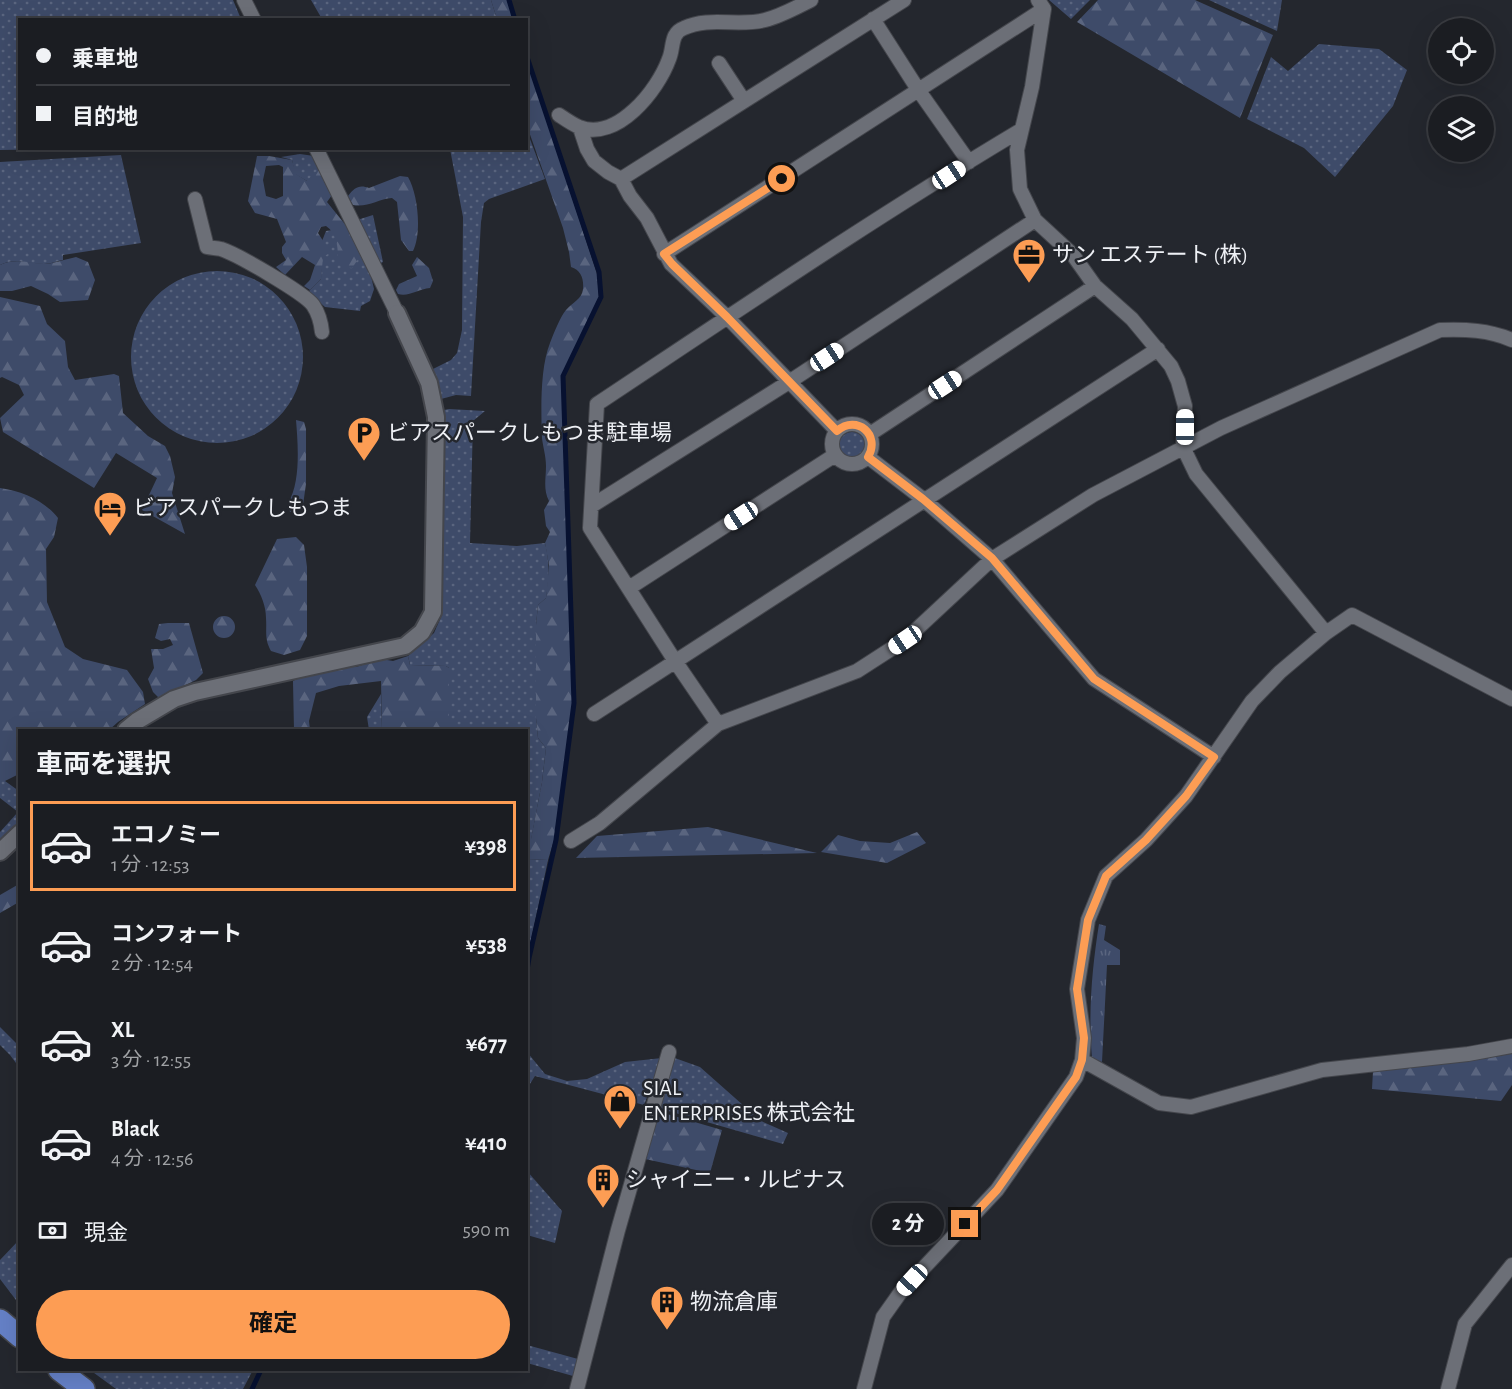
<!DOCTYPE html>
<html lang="ja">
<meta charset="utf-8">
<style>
body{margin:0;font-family:"Alegreya Sans","Noto Sans JP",sans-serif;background:#24262a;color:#f1f3f6;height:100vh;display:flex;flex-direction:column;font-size:22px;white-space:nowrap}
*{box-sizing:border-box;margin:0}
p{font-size:20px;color:#a0a2a5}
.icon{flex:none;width:33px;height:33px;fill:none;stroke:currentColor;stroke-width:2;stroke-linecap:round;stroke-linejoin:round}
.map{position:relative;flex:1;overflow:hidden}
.side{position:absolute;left:18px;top:729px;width:510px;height:642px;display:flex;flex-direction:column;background:#1b1d22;border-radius:0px;box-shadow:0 6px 24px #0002,0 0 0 2px #393b40}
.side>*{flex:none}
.hud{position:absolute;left:18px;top:18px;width:510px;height:132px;border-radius:0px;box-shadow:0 6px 24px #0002,0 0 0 2px #393b40;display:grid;align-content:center;height:132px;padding:0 18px;background:#1b1d22}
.controls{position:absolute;left:1428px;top:18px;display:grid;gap:12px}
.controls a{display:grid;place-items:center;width:66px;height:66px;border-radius:50%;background:#1b1d22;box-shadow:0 6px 24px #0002,0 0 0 2px #393b40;font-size:30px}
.end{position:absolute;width:27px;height:27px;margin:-14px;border:8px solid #fd9d54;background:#111;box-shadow:0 0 0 3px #111}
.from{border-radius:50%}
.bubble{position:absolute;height:42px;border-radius:21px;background:#1b1d22;box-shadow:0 6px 24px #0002,0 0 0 2px #393b40;font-size:20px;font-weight:700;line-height:42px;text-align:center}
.car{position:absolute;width:18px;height:36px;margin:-18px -9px;border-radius:8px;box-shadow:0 0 4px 2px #0007;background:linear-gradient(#fff 24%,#345 0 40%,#fff 0 76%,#345 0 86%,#fff 0)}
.hud b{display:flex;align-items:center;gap:21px;height:57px;font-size:22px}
.hud b+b{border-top:2px solid #393b40}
.hud i{width:15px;height:15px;background:#f1f3f6}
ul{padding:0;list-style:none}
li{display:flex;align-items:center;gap:18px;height:90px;margin:0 12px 9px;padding:0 6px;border:3px solid transparent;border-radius:0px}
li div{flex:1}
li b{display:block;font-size:22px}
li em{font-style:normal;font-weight:700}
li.current{border-color:#fd9d54}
li>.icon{width:54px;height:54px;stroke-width:1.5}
h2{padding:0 18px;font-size:27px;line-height:72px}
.pay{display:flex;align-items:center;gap:15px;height:66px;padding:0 18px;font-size:22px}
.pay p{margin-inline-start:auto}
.cta{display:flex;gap:12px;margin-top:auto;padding:12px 18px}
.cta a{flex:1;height:69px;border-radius:36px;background:#fd9d54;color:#111;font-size:24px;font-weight:700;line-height:69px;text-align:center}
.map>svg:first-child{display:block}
</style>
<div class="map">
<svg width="1512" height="1389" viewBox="0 0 1512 1389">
<defs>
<pattern id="grass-dots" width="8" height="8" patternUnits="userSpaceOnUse" patternTransform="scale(1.5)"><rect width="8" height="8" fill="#3e4b69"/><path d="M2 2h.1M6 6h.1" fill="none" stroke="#5a657f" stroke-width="1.8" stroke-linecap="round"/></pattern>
<pattern id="forest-firs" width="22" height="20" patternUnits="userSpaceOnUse" patternTransform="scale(1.5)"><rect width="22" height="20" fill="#3e4b69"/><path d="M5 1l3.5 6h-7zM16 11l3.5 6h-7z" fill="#5a657f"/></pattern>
<pattern id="park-tufts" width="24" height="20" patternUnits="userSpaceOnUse" patternTransform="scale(1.5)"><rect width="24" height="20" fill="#3e4b69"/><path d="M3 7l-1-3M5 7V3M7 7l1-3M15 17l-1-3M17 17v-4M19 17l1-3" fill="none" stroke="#5a657f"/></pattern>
</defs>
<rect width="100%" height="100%" fill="#24272e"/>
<path fill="url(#grass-dots)" d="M 0,0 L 233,0 L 241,19 L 20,20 L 20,148 L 60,149 L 0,150 Z
M 311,0 L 491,0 L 497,19 L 322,19 Z
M 1049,0 L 1090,0 L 1071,19 Z
M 1209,0 L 1282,0 L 1277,31 Z
M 1319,44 L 1379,49 L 1407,70 L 1393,106 L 1335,177 L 1304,148 L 1247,119 L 1271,57 L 1288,71 Z
M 527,131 L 545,179 L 489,199 L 484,203 L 481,222 L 471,396 L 456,395 L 441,399 L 433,369 L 451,360 L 457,353 L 462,330 L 463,217 L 450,149 L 526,148 Z
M 300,154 L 314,156 L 323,180 L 307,181 L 295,174 L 292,160 L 281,157 Z
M 121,155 L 141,243 L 63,255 L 63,260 C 57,261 50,264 44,264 C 28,264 15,257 0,265 L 0,162 Z
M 373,215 L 383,262 L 377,265 L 357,220 Z
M 332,230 L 353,242 L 370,272 L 374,289 L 370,301 L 361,306 L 360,311 L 325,307 L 308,292 L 321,279 L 322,241 L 326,231 Z
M131 357a86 86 0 1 1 172 0a86 86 0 1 1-172 0Z
M 449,409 L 485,411 L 473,421 L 470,543 L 517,546 L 545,543 C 550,562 549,579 546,598 L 538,605 L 536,625 L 536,718 L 538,738 L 546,748 L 542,782 L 531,840 L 526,838 L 526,730 L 449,730 L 449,668 L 446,666 L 410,665 L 408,656 L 434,633 L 441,617 L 444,528 L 444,410 Z
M839 445a13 13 0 1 1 26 0a13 13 0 1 1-26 0Z
M 381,694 L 382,730 L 369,730 L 367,717 Z
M 0,781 L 5,781 L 19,791 L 19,822 L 0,841 L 0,832 L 18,812 L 0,798 Z
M 527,859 L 548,860 L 527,959 Z
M 0,1027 L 19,1046 L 19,1067 L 10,1055 L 0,1045 Z
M 527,1052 L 545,1074 L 567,1081 L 587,1079 L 625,1062 L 662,1058 L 644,1105 L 535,1076 L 528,1087 L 527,1098 Z
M 672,1057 L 700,1067 L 761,1121 L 788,1133 L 783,1144 L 658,1108 Z
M 527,1171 L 562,1211 L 555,1243 L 527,1235 Z
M 19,1240 L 19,1304 L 0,1279 L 0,1260 Z
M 527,1345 L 578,1359 L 573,1376 L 527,1363 Z
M 90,1370 L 253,1370 L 243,1389 L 116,1389 Z"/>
<path fill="url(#forest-firs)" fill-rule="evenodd" d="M 491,0 L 507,0 L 513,19 L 497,19 Z
M 1098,0 L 1195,0 L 1273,35 L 1240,118 L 1077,22 Z
M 527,60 L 597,274 L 599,297 L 562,376 L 573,703 L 554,840 L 548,860 L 526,859 L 527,838 L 531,839 L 542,782 L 546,748 L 538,738 L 536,718 L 536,625 L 538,605 L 546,598 L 549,565 L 545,543 L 550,532 L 546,526 L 544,510 L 549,501 C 543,489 546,479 546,466 C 546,456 543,447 542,438 C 541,410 540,368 550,343 C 554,333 560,317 566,310 C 573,302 582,299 583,289 C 584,279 581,270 571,267 L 569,252 L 563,228 L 527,126 Z
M 257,156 L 269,156 L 292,160 L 296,174 L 307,181 L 315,172 L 321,170 L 332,195 L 327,202 L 348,228 L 361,255 L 352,268 L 344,267 L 338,262 C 338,249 338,234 326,226 L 321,227 L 318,233 L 329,250 L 328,254 L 323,257 L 321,279 L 310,290 L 304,286 L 310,280 L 315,265 L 302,257 L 285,275 L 276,267 L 286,260 L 282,253 L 282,247 L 286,242 L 277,219 L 255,213 L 248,201 ZM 279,165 L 283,167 L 283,196 L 276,199 L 266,196 L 263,180 L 266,166 Z
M 400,176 L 408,177 C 418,194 422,233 413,251 L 409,251 L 401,240 L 397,202 L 392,198 C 378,199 367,208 353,205 L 348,196 C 354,188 359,184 369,188 Z
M 76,257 L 88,262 L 95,280 L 88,300 L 60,302 L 48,294 L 31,286 L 12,291 L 0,291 L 0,265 C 14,258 28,263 43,264 C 53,264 66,259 76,257 Z
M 417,257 L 429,268 L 433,281 L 430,288 C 418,289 409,297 398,294 L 396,290 L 399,284 L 417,276 L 412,265 Z
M 0,297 L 40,306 L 47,324 L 65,341 L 68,367 L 75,380 L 114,374 L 119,376 L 123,413 L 148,436 L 165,446 L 170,456 L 175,477 L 172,493 L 185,534 L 142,510 L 157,478 L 116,453 L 94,488 L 3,432 L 0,418 L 24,395 L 19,385 L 2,377 L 0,378 Z
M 296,420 L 304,422 L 306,429 L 306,484 L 303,505 L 290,512 L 288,503 C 301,482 298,444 296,420 Z
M 0,488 C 22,491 45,501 58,518 L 54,537 L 46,549 L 47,602 L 65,647 L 83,659 L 127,670 L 143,692 L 145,704 L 118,722 L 109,730 L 20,730 L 19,774 L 5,781 L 0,781 Z
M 296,537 L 304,545 L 307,567 L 307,636 L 300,650 L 284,655 L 271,651 C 264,639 267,631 266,618 C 266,606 261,594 255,585 L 277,539 Z
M213 627a11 11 0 1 1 22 0a11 11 0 1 1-22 0Z
M 168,623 L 189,623 L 203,673 L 196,680 L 159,698 L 153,692 L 148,679 L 154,668 L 151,649 L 163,649 L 173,645 L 170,639 L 161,641 L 155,638 L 159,624 Z
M 408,656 L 410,665 L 446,666 L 449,668 L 449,730 L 382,730 L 381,681 L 339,686 L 316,693 L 309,721 L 310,730 L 294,730 L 293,681 L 307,674 L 348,665 L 356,667 L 381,659 L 393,661 Z
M 708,827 L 817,853 L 576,858 L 597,836 Z
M 917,832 L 926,843 L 887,863 L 821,852 L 838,835 L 860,841 L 890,843 Z
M 19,884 L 19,902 L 0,913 L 0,895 Z
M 1512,1052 L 1512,1085 L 1501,1101 L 1372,1089 L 1373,1071 Z
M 657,1111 L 722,1130 L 710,1173 L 645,1159 Z"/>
<path fill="url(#park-tufts)" d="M 1099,924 L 1106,926 L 1104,940 L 1120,950 L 1120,965 L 1107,965 L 1102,1062 L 1092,1058 C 1088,1014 1092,968 1099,924 Z"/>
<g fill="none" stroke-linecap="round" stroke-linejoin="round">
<path stroke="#071130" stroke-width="5" d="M 509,0 L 515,20
M 526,54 L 599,272 L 601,297 L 563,376 L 574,703 L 556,840 L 529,958 L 526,976
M 252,1389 L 261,1370"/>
<g stroke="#44464c" stroke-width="16">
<path id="minor" d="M 244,0 L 254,20
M 1038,0 L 1044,9 L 1032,87 L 1017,150 L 1020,189 L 1035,220 L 1073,255 L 1095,286 L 1132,319 L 1171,366 L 1178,381 L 1185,406 L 1183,447 L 1196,474 L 1326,633
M 873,19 L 919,91 L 969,162
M 719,63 L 744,101
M 559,115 C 565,119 572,124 579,127 C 617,142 658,90 669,59 C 674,48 670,33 684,28 C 709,16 739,27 765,20 C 781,16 797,7 811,0
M 580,128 L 587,149 L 594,161 L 608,172 L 621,179 L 630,196 L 647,218 L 671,264 L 727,317 L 837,431
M 316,148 L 397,313
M 621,179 L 904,0
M 195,199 L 207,247 C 211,248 216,248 221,249 C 237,254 304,293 313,305 C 319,314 321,322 322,332
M 664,254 L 1044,9
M832 444a20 20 0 1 1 40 0a20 20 0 1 1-40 0Z
M 870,434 L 1095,286
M 868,457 L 923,499 L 992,559 L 1094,679 L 1214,757
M 593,505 L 789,382 L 1035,220
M 629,588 L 835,455
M 594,714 L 1158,349
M 718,724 L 675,661 L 590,528 L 597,404 C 737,311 877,216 1021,130
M 571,841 L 600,823 L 718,724 L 857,671 L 905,640 L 992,559 L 1093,495 L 1221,428 L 1440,330 C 1465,329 1489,330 1512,340
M 1082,1060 L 1159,1103 L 1191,1107 L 1322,1070 L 1468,1054 L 1512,1046
M 577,1389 L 618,1230 L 669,1052
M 864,1389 L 883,1317 L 900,1293 L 997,1190 L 1076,1077 L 1082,1060 L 1084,1038 L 1077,989 L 1088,920 L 1106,876 L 1146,840 L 1186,796 L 1252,701 L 1280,672 L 1326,633 L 1352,615 L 1512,699
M 1448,1389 L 1465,1324 L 1512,1265"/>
</g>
<g stroke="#44464c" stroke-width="20">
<path id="tertiary" d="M 126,730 L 137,721 L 174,699 L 195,692 L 405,646 L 422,632 L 433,612 L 436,417 L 429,383 L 397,313
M 0,852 L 20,833"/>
</g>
<g stroke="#44464c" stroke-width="24">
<path id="primary" d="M 0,1320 L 20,1337
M 59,1370 L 84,1389"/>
</g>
<use href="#minor" stroke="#6c6f77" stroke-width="14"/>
<use href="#tertiary" stroke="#6c6f77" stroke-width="16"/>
<use href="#primary" stroke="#6581c7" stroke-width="21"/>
</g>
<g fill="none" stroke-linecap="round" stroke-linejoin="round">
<path stroke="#fd9d54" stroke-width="8" d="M 782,179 L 664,254 L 672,264 L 727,317 L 837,431 C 857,414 881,435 868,457 L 923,499 L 992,558 L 1094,679 L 1214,757 L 1186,796 L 1146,840 L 1106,876 L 1088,920 L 1077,989 L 1084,1038 L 1082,1060 L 1076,1077 L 997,1190 L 965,1224"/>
</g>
<defs>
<g id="office-pin" transform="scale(1.725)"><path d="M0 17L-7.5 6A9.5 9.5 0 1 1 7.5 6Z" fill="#fd9d54" stroke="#24272e"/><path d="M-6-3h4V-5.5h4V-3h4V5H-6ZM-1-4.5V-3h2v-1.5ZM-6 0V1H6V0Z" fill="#111"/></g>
<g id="parking-pin" transform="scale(1.725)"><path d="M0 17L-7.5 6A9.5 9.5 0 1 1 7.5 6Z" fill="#fd9d54" stroke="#24272e"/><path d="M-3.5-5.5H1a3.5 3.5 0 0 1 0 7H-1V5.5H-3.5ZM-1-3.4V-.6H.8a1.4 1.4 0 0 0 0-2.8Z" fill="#111"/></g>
<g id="hotel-pin" transform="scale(1.725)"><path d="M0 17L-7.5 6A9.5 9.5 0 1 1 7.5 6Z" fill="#fd9d54" stroke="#24272e"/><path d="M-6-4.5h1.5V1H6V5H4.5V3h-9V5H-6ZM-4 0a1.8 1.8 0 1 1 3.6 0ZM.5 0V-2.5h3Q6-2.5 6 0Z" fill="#111"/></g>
<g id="shop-pin" transform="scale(1.725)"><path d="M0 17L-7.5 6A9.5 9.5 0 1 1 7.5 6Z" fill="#fd9d54" stroke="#24272e"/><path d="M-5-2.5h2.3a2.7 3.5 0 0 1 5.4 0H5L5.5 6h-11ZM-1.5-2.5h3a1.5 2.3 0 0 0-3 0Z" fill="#111"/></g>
<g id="building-pin" transform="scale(1.725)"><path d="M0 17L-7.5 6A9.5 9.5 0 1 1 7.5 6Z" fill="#fd9d54" stroke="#24272e"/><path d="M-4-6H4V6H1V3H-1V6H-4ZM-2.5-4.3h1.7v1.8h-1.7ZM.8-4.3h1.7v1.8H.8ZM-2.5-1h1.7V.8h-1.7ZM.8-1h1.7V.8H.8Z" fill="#111"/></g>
</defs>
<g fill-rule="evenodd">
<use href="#office-pin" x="1029" y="255"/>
<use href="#parking-pin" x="364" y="433"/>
<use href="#hotel-pin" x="110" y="508"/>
<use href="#shop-pin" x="620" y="1101"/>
<use href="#building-pin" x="603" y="1180"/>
<use href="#building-pin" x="667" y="1302"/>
</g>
<g text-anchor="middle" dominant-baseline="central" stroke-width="5" stroke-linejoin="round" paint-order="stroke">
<g font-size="22" fill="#eef0f5" stroke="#24272e" text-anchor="start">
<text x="1052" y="255">サン エステート (株)</text>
<text x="387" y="433">ビアスパークしもつま駐車場</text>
<text x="133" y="508">ビアスパークしもつま</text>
<text x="643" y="1088">SIAL<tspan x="643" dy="25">ENTERPRISES 株式会社</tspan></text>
<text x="626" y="1180">シャイニー・ルピナス</text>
<text x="690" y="1302">物流倉庫</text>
</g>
</g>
</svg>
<div class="controls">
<a><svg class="icon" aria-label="locate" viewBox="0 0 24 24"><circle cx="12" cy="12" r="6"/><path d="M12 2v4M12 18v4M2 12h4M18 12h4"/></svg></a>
<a><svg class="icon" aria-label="layers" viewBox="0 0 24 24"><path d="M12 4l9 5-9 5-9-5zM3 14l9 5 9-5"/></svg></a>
</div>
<i class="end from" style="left:782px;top:179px"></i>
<i class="end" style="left:965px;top:1224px"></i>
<div class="bubble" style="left:872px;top:1203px;width:72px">2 分</div>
<i class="car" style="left:949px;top:175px;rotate:57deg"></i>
<i class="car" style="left:827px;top:357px;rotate:57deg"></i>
<i class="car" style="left:945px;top:385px;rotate:57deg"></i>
<i class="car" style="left:1185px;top:427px;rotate:0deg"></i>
<i class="car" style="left:741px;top:516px;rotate:237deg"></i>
<i class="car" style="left:905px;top:640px;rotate:236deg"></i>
<i class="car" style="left:912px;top:1280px;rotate:223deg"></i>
<div class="hud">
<b><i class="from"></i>乗車地</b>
<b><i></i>目的地</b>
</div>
<section class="side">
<h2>車両を選択</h2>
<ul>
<li class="current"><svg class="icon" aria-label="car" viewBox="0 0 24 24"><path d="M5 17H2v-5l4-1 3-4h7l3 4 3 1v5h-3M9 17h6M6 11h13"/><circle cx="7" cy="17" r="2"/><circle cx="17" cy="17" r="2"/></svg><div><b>エコノミー</b><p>1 分 · 12:53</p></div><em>¥398</em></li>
<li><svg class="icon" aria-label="car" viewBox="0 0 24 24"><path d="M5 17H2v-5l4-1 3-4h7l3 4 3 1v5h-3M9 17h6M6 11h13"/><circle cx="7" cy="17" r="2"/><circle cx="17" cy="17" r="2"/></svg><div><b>コンフォート</b><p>2 分 · 12:54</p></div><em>¥538</em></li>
<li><svg class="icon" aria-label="car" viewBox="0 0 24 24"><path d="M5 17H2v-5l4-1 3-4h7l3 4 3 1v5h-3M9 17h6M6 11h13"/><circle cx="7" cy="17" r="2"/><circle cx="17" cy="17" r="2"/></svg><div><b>XL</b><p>3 分 · 12:55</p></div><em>¥677</em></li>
<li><svg class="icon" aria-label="car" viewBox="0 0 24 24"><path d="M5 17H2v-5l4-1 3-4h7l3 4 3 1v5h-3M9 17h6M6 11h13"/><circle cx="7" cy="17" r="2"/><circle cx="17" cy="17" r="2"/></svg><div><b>Black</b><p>4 分 · 12:56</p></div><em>¥410</em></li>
</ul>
<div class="pay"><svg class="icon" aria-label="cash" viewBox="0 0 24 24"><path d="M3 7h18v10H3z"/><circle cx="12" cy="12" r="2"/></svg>現金<p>590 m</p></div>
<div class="cta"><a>確定</a></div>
</section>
</div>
